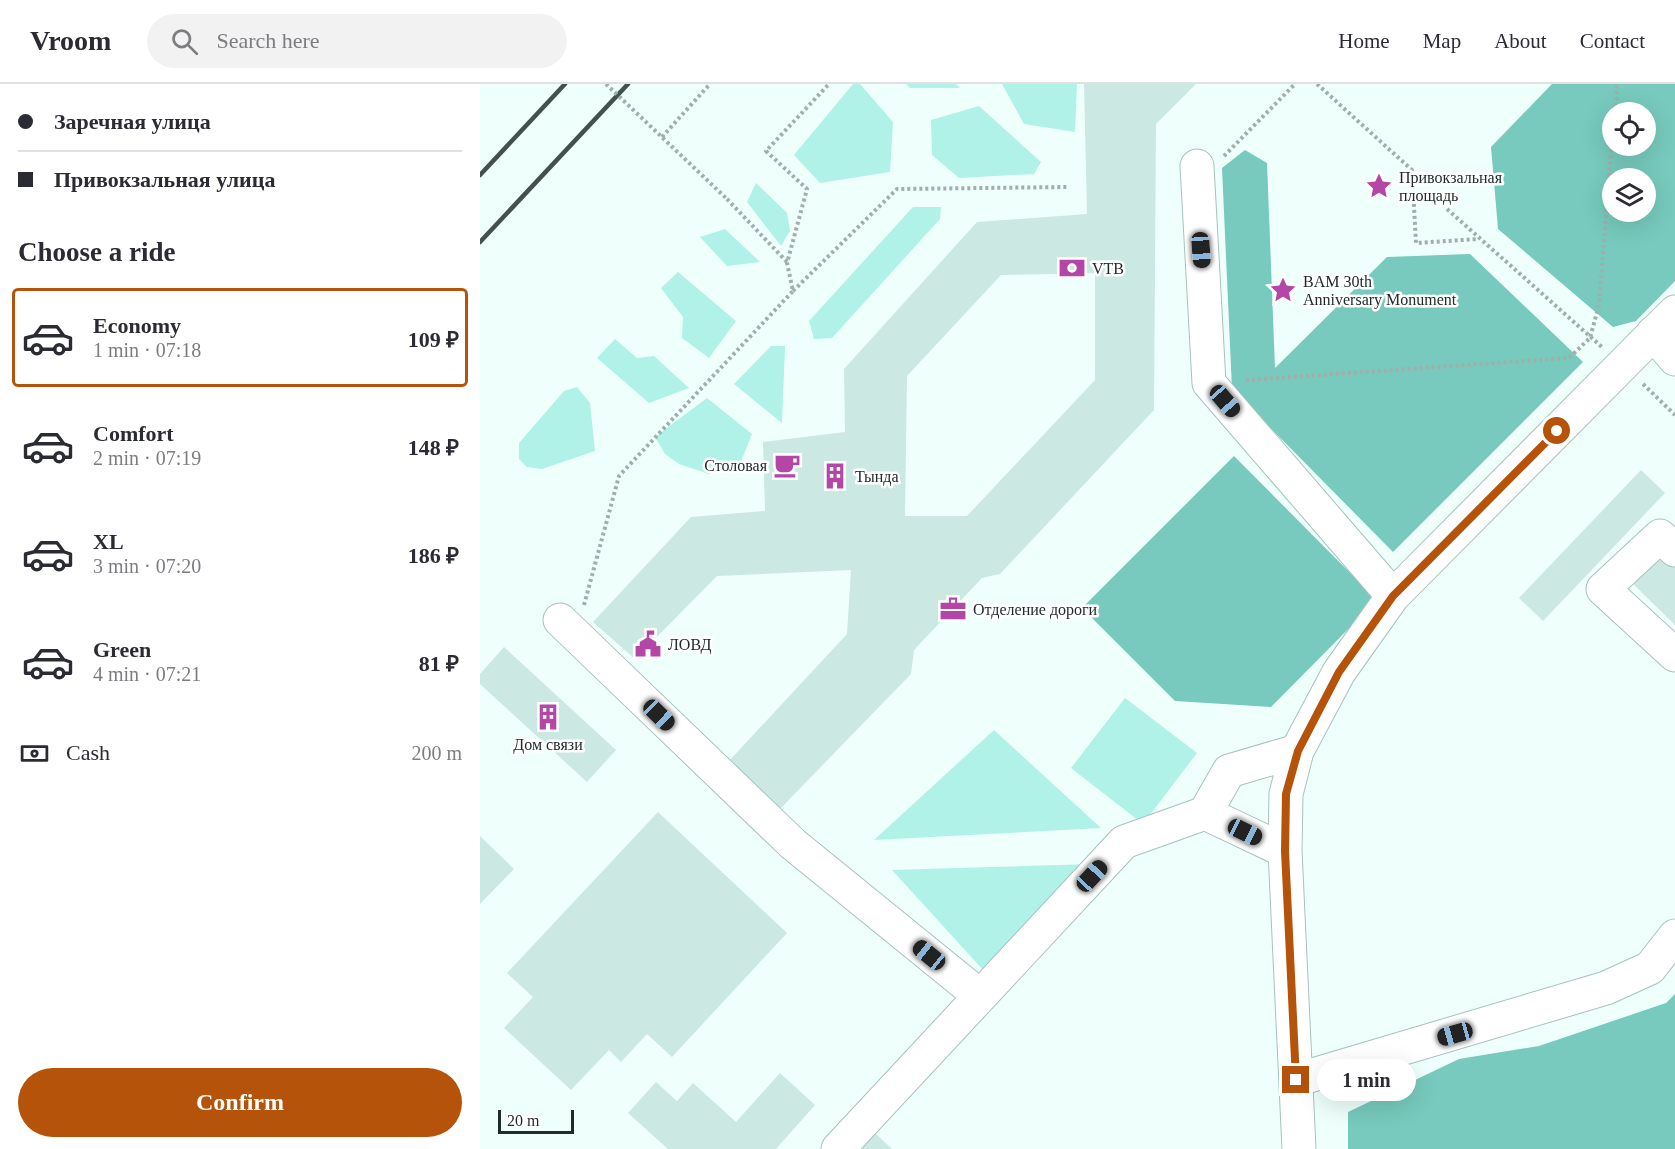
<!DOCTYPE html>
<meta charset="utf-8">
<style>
body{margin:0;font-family:Georgia,serif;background:#f2f2f3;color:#2b2b33;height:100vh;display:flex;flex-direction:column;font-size:22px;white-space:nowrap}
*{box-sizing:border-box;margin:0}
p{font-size:20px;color:#7c7c81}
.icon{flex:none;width:33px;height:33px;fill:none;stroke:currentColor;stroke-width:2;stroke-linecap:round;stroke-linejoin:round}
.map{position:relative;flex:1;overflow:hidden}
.sheet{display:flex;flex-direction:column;background:#fff;width:480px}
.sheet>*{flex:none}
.hud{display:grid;align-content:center;height:132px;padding:0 18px;background:#fff}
.controls{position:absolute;left:1122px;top:18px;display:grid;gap:12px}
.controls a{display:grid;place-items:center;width:54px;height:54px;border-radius:50%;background:#fff;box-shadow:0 6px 24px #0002;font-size:30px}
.scale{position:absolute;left:18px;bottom:15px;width:76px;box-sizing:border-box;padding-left:6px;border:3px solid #212c2a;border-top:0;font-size:16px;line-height:21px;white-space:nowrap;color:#212c2a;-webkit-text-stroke:4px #fff;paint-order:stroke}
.end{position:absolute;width:27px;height:27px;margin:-14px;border:8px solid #b45309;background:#fff;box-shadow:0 0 0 3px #fff}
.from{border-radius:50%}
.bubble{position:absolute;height:42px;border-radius:21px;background:#fff;box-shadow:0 6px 24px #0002;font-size:20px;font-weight:800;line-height:42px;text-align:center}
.car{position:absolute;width:18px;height:36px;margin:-18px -9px;border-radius:8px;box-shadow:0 0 4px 2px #0007;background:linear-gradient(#222 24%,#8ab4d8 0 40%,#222 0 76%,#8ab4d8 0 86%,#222 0)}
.hud b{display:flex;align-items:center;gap:21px;height:57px;font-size:22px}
.hud b+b{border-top:2px solid #e1e1e2}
.hud i{width:15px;height:15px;background:#2b2b33}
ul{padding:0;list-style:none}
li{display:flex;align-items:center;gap:18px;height:99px;margin:0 12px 9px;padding:0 6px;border:3px solid transparent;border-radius:6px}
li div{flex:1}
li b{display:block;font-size:22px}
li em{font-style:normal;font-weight:800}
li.current{border-color:#b45309}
li>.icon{width:54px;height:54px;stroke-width:1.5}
h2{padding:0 18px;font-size:27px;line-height:72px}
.pay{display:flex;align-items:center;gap:15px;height:66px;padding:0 18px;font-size:22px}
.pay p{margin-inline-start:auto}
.cta{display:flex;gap:12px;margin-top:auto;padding:12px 18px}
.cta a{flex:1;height:69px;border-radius:36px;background:#b45309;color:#fff;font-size:24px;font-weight:800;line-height:69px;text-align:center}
header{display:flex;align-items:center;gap:36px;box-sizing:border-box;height:84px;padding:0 30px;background:#fff;border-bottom:2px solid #e1e1e2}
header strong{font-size:28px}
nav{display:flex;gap:33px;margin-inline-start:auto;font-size:21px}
.search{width:420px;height:54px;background:#f2f2f3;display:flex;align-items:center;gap:15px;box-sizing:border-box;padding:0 21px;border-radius:33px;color:#7c7c81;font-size:22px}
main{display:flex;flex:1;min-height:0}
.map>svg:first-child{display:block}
</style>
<header>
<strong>Vroom</strong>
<div class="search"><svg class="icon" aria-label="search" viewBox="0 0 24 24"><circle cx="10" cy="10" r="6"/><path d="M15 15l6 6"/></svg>Search here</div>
<nav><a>Home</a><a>Map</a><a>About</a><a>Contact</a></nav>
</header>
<main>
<section class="sheet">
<div class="hud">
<b><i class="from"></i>Заречная улица</b>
<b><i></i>Привокзальная улица</b>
</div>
<h2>Choose a ride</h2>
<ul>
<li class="current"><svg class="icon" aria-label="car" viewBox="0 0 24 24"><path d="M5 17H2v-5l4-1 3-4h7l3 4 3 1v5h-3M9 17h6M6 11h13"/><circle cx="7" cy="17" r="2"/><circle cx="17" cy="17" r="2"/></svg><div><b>Economy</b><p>1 min · 07:18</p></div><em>109 ₽</em></li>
<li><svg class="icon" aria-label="car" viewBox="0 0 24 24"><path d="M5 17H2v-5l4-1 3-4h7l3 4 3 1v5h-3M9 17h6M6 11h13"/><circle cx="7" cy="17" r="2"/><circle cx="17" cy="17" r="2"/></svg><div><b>Comfort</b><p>2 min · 07:19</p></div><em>148 ₽</em></li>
<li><svg class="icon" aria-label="car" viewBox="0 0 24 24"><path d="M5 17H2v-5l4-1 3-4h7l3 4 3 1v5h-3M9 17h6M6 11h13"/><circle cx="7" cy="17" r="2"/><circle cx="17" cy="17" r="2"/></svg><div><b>XL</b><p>3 min · 07:20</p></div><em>186 ₽</em></li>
<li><svg class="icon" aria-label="car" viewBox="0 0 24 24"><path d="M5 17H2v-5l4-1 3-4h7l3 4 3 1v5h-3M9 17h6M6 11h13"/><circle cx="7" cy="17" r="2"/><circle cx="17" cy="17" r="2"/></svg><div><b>Green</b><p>4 min · 07:21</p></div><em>81 ₽</em></li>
</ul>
<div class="pay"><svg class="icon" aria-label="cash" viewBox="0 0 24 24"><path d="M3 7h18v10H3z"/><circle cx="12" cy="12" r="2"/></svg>Cash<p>200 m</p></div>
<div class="cta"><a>Confirm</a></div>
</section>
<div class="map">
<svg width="1195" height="1065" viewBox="0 0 1195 1065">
<rect width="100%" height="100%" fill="#eefffc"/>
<path fill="#b0f2e7" d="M 373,0 L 380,0 L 413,38 L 410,88 L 340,99 L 314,71 Z
M 426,0 L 476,0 L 480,4 L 430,4 Z
M 522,0 L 597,0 L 595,48 L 544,40 Z
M 499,22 L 561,78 L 554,90 L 479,94 L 452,71 L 451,36 Z
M 276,99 L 307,129 L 310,147 L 301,162 L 267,118 Z
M 433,123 L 461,123 L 460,135 L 352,254 L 334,255 L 329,237 Z
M 245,145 L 280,178 L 247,182 L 220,153 Z
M 198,188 L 256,237 L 229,274 L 202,254 L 203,233 L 181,204 Z
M 135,255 L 157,274 L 174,272 L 209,304 L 169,319 L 117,274 Z
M 291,262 L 305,262 L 302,339 L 254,300 Z
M 97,303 L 110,319 L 115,367 L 62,385 L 47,383 L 39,375 L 39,359 L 84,307 Z
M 227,314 L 272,350 L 260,380 L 229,390 L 199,380 L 185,370 L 175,353 Z
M 645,614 L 717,669 L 663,740 L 591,684 Z
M 514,646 L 621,744 L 394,756 Z
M 612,780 L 505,888 L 412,786 Z"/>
<path fill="#77cabd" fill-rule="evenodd" d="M 1072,0 L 1195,0 L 1195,197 L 1156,237 L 1133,243 L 1018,145 L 1011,63 ZM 1166,28 L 1166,62 L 1132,62 L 1132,28 ZM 1166,94 L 1166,128 L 1132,128 L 1132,94 Z
M 765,66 L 787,79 L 795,284 L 907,173 L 990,170 L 1103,278 L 913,468 L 752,305 L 742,84 Z
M 754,372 L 897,516 L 791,623 L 695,617 L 602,524 Z
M 1195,910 L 1195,1065 L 868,1065 L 868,1028 L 979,975 L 1059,962 L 1186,919 Z"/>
<path fill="#cce8e2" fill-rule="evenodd" d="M 604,0 L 716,0 L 676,40 L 674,326 L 520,490 L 502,494 L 434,566 L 431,590 L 298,727 L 248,678 L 367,550 L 371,486 L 237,492 L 155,575 L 113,538 L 211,433 L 285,427 L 283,358 L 365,348 L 364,285 L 497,138 L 607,130 ZM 615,189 L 615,296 L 487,432 L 425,432 L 427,292 L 521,191 Z
M 1161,386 L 1185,409 L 1063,537 L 1039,514 Z
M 1195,468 L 1195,541 L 1140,487 Z
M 24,563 L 136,666 L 107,698 L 0,600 L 0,590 Z
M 178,728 L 307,849 L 192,973 L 167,950 L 141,978 L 129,966 L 91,1006 L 24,944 L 53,913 L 27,889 Z
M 0,752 L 34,785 L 0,820 Z
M 300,989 L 335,1021 L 296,1065 L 188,1065 L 148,1029 L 176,998 L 197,1017 L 213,999 L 256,1038 Z
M 394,1048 L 412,1065 L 378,1065 Z"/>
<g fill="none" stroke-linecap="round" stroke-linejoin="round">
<g stroke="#a7c2bd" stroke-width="35">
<path id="minor" d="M 717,82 L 729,299 L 913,512
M 1173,249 L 1195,275
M 1195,466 L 1180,452 L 1123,505 L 1195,571
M 80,536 L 313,760 L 500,912
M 725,729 L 805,767
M 816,996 L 1126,904 L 1170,884 L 1195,852
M 358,1065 L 644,758 L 725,729 L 749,687 L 817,667
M 819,1065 L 805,767 L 806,710 L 817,667 L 859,588 L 913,512 L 1195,228"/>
</g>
<path stroke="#a0afac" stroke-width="4" stroke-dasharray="3 3" stroke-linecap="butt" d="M 837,0 L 932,86 L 936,159 L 998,155
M 1135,28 L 1137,0
M 182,53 L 230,0
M 744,72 L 815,0
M 247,115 L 307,178
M 967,125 L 1122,263
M 313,207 L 417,105 L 589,103
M 766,296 L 1089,274 L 1110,254 L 1119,221 L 1132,54
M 1163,300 L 1195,331
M 104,521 L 139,392 L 313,207 L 307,179 L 327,105 L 286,67 L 349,0"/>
<use href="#minor" stroke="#fff" stroke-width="33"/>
<path stroke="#44504e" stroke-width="4.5" d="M 0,91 L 85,0
M 0,158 L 148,0"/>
<path stroke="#a0afac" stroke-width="4" stroke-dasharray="3 3" stroke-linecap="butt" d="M 126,0 L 247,115"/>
</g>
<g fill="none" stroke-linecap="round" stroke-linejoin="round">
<path stroke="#b45309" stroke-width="8" d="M 816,996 L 805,767 L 806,710 L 818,667 L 859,588 L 913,512 L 1077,347"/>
</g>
<defs>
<g id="sight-bare" transform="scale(2.07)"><path d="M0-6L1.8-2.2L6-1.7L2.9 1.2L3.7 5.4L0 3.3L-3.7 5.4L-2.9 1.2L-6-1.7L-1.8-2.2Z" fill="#b447a6" stroke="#fff" stroke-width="2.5" paint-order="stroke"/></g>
<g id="bank-bare" transform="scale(2.07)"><path d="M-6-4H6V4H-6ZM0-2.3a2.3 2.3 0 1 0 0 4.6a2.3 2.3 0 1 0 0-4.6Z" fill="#b447a6" stroke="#fff" stroke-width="2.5" paint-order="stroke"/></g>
<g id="cafe-bare" transform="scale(2.07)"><path d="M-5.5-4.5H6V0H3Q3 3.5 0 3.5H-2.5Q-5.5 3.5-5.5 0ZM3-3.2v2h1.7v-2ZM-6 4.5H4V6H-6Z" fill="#b447a6" stroke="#fff" stroke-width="2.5" paint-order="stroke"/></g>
<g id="building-bare" transform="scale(2.07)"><path d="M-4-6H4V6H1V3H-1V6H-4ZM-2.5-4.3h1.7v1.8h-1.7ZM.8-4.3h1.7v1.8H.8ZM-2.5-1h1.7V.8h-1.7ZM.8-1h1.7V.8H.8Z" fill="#b447a6" stroke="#fff" stroke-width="2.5" paint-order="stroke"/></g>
<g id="office-bare" transform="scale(2.07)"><path d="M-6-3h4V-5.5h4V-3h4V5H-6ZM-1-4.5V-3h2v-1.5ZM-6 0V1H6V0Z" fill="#b447a6" stroke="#fff" stroke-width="2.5" paint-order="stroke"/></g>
<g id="civic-bare" transform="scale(2.07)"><path d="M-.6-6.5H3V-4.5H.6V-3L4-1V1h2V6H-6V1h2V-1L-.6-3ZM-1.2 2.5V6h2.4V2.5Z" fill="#b447a6" stroke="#fff" stroke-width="2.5" paint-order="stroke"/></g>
</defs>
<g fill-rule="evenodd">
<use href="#sight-bare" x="899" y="102"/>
<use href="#bank-bare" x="592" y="184"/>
<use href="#sight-bare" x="803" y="206"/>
<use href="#cafe-bare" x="307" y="381"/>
<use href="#building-bare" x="355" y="392"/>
<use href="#office-bare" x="473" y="525"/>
<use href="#civic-bare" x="168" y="560"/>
<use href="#building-bare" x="68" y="633"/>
</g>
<g text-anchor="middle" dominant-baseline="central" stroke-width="5" stroke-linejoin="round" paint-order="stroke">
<g font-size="16" fill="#212c2a" stroke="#fff" text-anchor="start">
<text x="919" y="93">Привокзальная<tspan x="919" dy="18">площадь</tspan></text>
<text x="612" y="184">VTB</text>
<text x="823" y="197">BAM 30th<tspan x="823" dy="18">Anniversary Monument</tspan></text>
<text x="287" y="381" text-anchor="end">Столовая</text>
<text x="375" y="392">Тында</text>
<text x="493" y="525">Отделение дороги</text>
<text x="188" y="560">ЛОВД</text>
<text x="68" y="660" text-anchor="middle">Дом связи</text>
</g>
</g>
</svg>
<div class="controls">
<a><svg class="icon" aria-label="locate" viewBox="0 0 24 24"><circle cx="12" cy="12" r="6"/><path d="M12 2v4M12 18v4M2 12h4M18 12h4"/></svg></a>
<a><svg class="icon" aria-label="layers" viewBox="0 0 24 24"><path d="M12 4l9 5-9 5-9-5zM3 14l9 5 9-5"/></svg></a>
</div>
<div class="scale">20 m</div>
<i class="end from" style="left:1077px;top:347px"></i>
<i class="end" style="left:816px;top:996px"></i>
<div class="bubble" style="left:837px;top:975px;width:99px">1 min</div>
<i class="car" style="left:721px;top:166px;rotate:176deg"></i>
<i class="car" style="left:745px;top:317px;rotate:139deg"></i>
<i class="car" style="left:179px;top:631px;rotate:134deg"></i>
<i class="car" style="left:765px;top:748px;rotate:116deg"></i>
<i class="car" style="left:612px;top:792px;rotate:43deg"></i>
<i class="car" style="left:449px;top:871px;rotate:309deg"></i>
<i class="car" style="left:975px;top:950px;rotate:254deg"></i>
</div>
</main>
